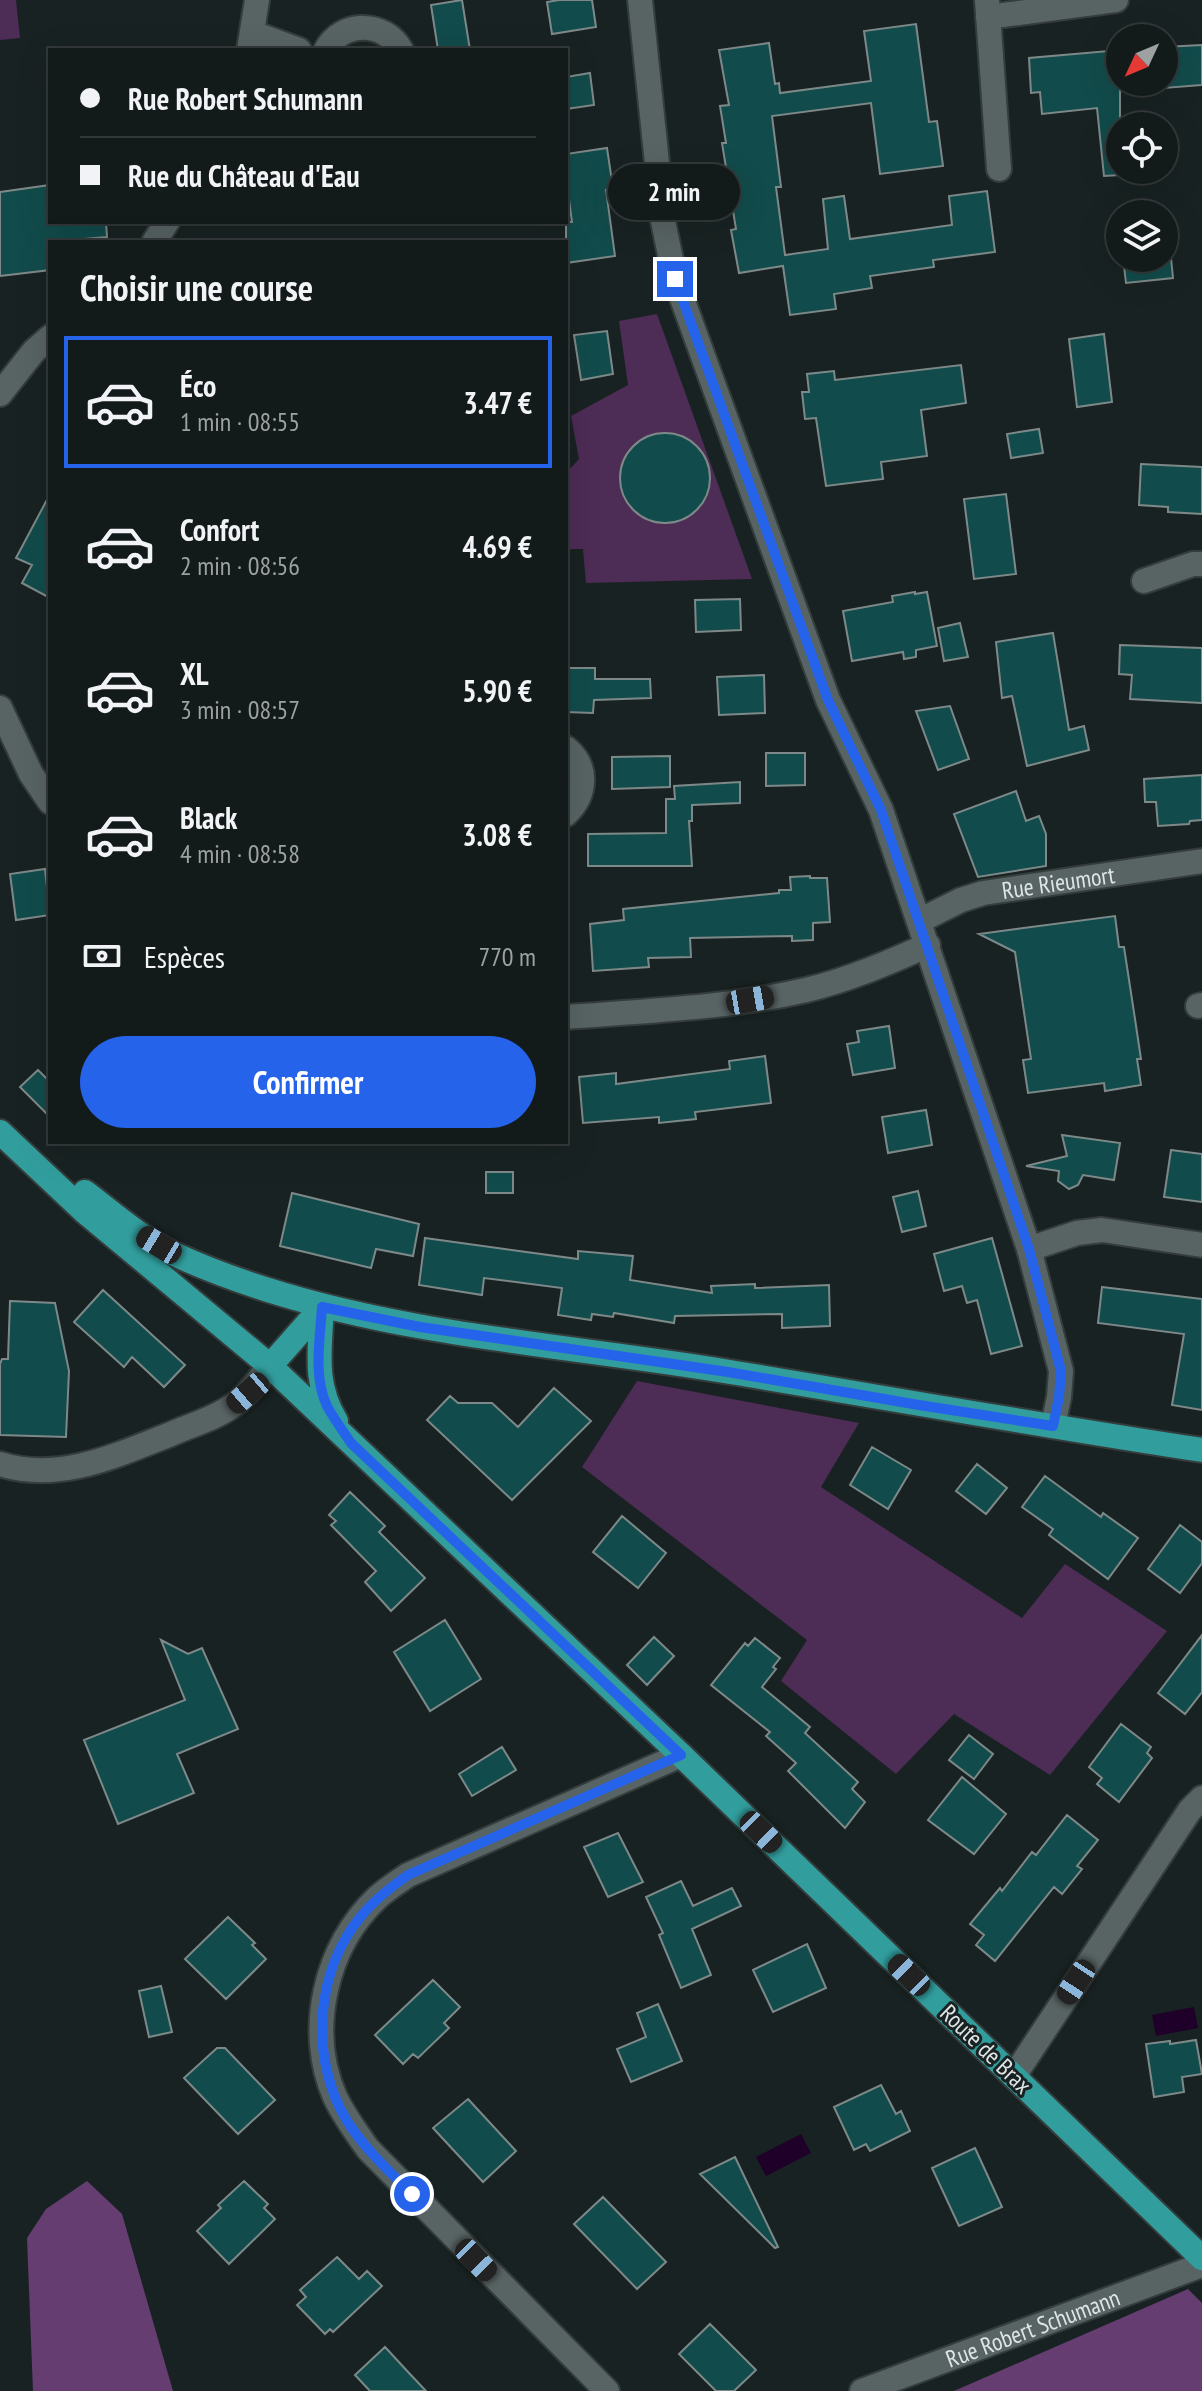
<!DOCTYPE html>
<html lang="fr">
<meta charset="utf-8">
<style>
body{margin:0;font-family:"PT Sans Narrow",sans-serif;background:#1c2323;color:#f1f3f6;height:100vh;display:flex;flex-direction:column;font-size:30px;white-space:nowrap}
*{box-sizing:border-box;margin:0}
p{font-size:26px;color:#9da1a2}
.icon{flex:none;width:44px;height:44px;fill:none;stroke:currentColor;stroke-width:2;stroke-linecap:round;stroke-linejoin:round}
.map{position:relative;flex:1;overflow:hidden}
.drawer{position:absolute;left:48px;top:240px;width:520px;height:904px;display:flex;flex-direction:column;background:#131a1a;border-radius:0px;box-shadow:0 8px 32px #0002,0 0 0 2px #323839}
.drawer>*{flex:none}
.top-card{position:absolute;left:48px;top:48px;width:520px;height:176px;border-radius:0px;box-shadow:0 8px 32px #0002,0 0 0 2px #323839;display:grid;align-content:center;height:176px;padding:0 32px;background:#131a1a}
.needle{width:52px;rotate:226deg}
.buttons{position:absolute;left:1106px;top:24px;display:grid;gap:16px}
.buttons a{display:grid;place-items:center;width:72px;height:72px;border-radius:50%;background:#131a1a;box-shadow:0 8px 32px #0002,0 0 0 2px #323839;font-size:40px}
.end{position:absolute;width:36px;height:36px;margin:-18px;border:10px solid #2563eb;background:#fff;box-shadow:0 0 0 4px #fff}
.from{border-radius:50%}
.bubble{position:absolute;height:56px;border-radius:28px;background:#131a1a;box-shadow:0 8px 32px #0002,0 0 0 2px #323839;font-size:26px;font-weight:600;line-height:56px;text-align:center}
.car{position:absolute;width:24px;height:48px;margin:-24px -12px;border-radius:10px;box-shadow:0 0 6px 2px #0007;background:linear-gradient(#222 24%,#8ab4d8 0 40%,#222 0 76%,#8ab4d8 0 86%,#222 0)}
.top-card b{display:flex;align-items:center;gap:28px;height:76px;font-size:30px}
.top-card b+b{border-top:2px solid #323839}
.top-card i{width:20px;height:20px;background:#f1f3f6}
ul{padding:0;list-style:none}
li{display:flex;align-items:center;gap:24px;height:132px;margin:0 16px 12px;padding:0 16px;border:4px solid transparent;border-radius:0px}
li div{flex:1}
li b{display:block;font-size:30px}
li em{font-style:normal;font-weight:600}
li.selected{border-color:#2563eb}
li>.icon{width:72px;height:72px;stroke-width:1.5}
h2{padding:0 32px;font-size:36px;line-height:96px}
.pay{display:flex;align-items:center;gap:20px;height:88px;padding:0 32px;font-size:30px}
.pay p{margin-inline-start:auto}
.action{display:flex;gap:16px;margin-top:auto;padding:16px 32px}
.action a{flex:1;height:92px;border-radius:48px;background:#2563eb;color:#fff;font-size:32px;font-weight:600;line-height:92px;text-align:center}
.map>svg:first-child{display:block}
</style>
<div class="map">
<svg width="1202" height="2391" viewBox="0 0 1202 2391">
<rect width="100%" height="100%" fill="#192222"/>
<path fill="#4d2c56" d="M 0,0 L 16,0 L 20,38 L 0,40 Z
M 657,314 L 752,579 L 586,583 L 583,549 L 566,549 L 566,473 L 579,459 L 571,416 L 628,385 L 619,321 Z
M 637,1381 L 859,1423 L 821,1487 L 1022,1618 L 1065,1564 L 1167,1631 L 1050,1775 L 954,1714 L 896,1774 L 781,1681 L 807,1640 L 582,1467 Z"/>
<path fill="#663d71" d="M 87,2181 L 122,2214 L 173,2391 L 33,2391 L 27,2238 L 46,2209 Z
M 1188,2289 L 1202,2303 L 1202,2391 L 954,2391 Z"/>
<path fill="#1f0028" d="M 1194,2007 L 1198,2028 L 1156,2036 L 1152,2015 Z
M 801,2134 L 811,2153 L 766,2176 L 756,2157 Z"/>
<path fill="#124b4b" stroke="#7d8988" stroke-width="2" d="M 462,0 L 470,50 L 438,50 L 431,5 Z
M 559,0 L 592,0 L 596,27 L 552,34 L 547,2 Z
M 916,24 L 929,122 L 937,121 L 943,166 L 880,174 L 871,103 L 772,116 L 781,187 L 776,187 L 785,255 L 828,249 L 823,199 L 844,196 L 850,239 L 952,225 L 949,196 L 987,191 L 995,252 L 933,260 L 934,267 L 870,276 L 872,288 L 834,294 L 836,309 L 790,315 L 783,266 L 739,273 L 731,230 L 736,229 L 722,143 L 726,143 L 720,106 L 729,105 L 719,50 L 769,43 L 775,84 L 779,83 L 780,93 L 871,81 L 864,31 Z
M 1202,45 L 1202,85 L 1164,88 L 1164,47 Z
M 1120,50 L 1120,175 L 1104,176 L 1097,108 L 1042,114 L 1040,92 L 1031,93 L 1029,58 Z
M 590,73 L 594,105 L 566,109 L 566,77 Z
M 607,148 L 613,188 L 606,190 L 615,256 L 566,263 L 566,222 L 572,222 L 566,177 L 566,154 Z
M 50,185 L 50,222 L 106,222 L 107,237 L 50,242 L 50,270 L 0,276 L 0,192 Z
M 1123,258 L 1171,258 L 1173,278 L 1126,283 Z
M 607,331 L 613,374 L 581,380 L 574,335 Z
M 1104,334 L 1112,402 L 1077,407 L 1069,339 Z
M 961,365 L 966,403 L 921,410 L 927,456 L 881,462 L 883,479 L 826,486 L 816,418 L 805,419 L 802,392 L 809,392 L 807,374 L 834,371 L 835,380 Z
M 1039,429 L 1043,453 L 1011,458 L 1007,434 Z
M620 478a45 45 0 1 1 90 0a45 45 0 1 1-90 0Z
M 1141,464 L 1202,467 L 1202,514 L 1168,512 L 1168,507 L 1139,505 Z
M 50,494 L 50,598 L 22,583 L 32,565 L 16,558 Z
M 1006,494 L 1016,574 L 974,579 L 964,499 Z
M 915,592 L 915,594 L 927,592 L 937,646 L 916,650 L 916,657 L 904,659 L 903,652 L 852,661 L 843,611 L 893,602 L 892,596 Z
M 740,599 L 741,630 L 696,632 L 695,600 Z
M 960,623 L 968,657 L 944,661 L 938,628 Z
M 1053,633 L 1069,730 L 1084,726 L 1089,750 L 1027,766 L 1012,696 L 1002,698 L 996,642 Z
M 1120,645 L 1202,648 L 1202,703 L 1130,699 L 1132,675 L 1119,674 Z
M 566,668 L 595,668 L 595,679 L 650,679 L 651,698 L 594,700 L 593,713 L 566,712 Z
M 764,675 L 765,713 L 719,715 L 717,677 Z
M 950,706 L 969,759 L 938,770 L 916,711 Z
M 766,753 L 805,753 L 805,785 L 766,786 Z
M 670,756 L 670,787 L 612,789 L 612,757 Z
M 1202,775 L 1202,820 L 1190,821 L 1189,824 L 1158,826 L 1156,802 L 1145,802 L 1144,779 Z
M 740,782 L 740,803 L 692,805 L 692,821 L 689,821 L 692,866 L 588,866 L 588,834 L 666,833 L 666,799 L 675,799 L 674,786 Z
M 1016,791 L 1026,821 L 1039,816 L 1046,834 L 1046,866 L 978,877 L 954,814 Z
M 45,869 L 50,915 L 16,920 L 10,874 Z
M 810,876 L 810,878 L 827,878 L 830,922 L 813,923 L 813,940 L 792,941 L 792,936 L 690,938 L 691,957 L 648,958 L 649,967 L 593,971 L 590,924 L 624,920 L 623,909 L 779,893 L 779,890 L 791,890 L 790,877 Z
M 1115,916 L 1119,947 L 1124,947 L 1135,1019 L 1141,1059 L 1137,1059 L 1141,1085 L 1105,1091 L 1104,1083 L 1028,1093 L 1023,1060 L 1031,1059 L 1015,952 L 979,934 Z
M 889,1026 L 895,1068 L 853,1075 L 847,1044 L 859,1042 L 857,1031 Z
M 765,1056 L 771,1103 L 695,1112 L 696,1119 L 659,1123 L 659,1117 L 583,1123 L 579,1077 L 616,1073 L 616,1084 L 730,1069 L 729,1061 Z
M 38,1070 L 50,1082 L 50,1117 L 20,1087 Z
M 926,1110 L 932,1145 L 888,1153 L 882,1117 Z
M 1062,1135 L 1120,1143 L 1114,1180 L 1083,1175 L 1078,1185 L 1069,1189 L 1058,1181 L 1059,1171 L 1026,1166 L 1067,1156 Z
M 1171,1150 L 1202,1154 L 1202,1202 L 1164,1197 Z
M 486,1172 L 513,1172 L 513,1193 L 486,1193 Z
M 918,1191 L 926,1226 L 902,1232 L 893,1197 Z
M 292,1193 L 419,1224 L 413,1256 L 376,1249 L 371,1268 L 280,1246 Z
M 425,1238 L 578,1259 L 578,1251 L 633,1256 L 630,1280 L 712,1293 L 711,1286 L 755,1284 L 755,1288 L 829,1285 L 830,1326 L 782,1328 L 782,1314 L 675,1316 L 674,1323 L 614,1313 L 613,1317 L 592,1314 L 591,1320 L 558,1315 L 562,1288 L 484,1278 L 482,1295 L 419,1285 Z
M 992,1238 L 1022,1346 L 991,1354 L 977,1300 L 967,1303 L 962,1286 L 944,1291 L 934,1254 Z
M 1102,1287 L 1202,1299 L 1202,1410 L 1172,1405 L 1184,1334 L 1098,1323 Z
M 103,1290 L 185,1365 L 164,1387 L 132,1357 L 124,1367 L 74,1322 Z
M 10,1301 L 55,1303 L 69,1371 L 66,1437 L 0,1435 L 0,1364 L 2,1359 L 8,1359 Z
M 554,1388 L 591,1421 L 512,1500 L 427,1420 L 450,1396 L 458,1403 L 492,1403 L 518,1427 Z
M 872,1447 L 911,1470 L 888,1509 L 850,1485 Z
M 977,1464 L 1007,1488 L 986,1514 L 956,1491 Z
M 1045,1476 L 1101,1517 L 1103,1513 L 1138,1538 L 1108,1579 L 1049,1535 L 1053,1529 L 1022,1507 Z
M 350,1492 L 385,1526 L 379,1532 L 425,1578 L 391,1611 L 365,1582 L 376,1571 L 331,1525 L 336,1521 L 329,1515 Z
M 622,1516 L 666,1553 L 638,1588 L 593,1552 Z
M 1180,1525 L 1202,1542 L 1202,1563 L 1180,1593 L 1148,1569 Z
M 445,1620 L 481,1679 L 430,1711 L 394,1652 Z
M 1202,1635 L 1202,1692 L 1185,1714 L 1158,1693 Z
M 654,1637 L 674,1656 L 647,1685 L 627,1665 Z
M 755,1638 L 780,1658 L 773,1667 L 776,1669 L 762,1687 L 810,1727 L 805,1733 L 858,1782 L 852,1789 L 865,1802 L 845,1828 L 788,1771 L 796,1763 L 766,1736 L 770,1732 L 711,1685 L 745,1643 L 748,1646 Z
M 161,1640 L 188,1654 L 202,1648 L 238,1729 L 177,1754 L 194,1793 L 118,1824 L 84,1740 L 185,1700 Z
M 1121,1724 L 1151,1747 L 1147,1753 L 1152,1758 L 1119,1802 L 1097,1784 L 1102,1778 L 1089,1767 Z
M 969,1735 L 993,1754 L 974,1779 L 949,1760 Z
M 502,1747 L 516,1770 L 472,1796 L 459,1774 Z
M 962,1777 L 1006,1814 L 974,1854 L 928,1820 Z
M 1067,1815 L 1098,1840 L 1077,1866 L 1082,1869 L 1062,1894 L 1054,1887 L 995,1961 L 976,1945 L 984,1935 L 970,1924 L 1000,1888 L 1002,1891 L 1032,1852 L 1036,1855 Z
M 618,1833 L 643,1882 L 608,1897 L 584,1847 Z
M 681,1881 L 693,1906 L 732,1888 L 741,1906 L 692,1929 L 711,1975 L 681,1988 L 659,1935 L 663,1933 L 646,1897 Z
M 228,1917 L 255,1943 L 252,1945 L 266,1959 L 226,1999 L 185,1959 Z
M 807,1944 L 826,1988 L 773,2012 L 753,1970 Z
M 433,1980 L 460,2007 L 444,2023 L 449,2028 L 418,2058 L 413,2054 L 403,2064 L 375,2035 Z
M 161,1986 L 172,2032 L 149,2037 L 139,1991 Z
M 658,2004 L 682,2061 L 631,2082 L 617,2049 L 646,2037 L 637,2013 Z
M 1196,2040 L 1202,2074 L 1182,2077 L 1184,2092 L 1154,2097 L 1146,2044 L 1170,2041 L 1170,2044 Z
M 217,2048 L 225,2048 L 275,2100 L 238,2134 L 184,2078 Z
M 881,2085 L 896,2114 L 901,2111 L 910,2131 L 870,2151 L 866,2144 L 854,2150 L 834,2107 Z
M 468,2099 L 516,2151 L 483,2182 L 433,2128 Z
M 975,2148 L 1002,2207 L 959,2226 L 932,2168 Z
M 735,2157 L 778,2247 L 775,2248 L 700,2174 Z
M 244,2181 L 268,2204 L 264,2208 L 275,2219 L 229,2264 L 197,2231 L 221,2208 L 218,2205 Z
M 603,2197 L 666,2262 L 637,2289 L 574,2224 Z
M 337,2257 L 359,2279 L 367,2271 L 382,2286 L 333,2332 L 330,2329 L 325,2334 L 297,2305 L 306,2297 L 300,2290 Z
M 710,2324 L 756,2370 L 734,2391 L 716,2391 L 679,2354 Z
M 385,2347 L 409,2373 L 426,2391 L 370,2391 L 355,2375 Z"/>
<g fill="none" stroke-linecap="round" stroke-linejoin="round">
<g stroke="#343c3c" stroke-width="28">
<g id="minor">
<path d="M 640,0 L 663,221 L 675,279 L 828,700 L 881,810 L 1029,1249 L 1061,1371 L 1059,1397 L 1053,1426"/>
<path d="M 987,0 L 999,169"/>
<path d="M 988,17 L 1116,0"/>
<path d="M 253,33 L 299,50"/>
<path d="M 249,50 L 257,0"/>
<path d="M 326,50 C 342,20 385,21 401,50"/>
<path d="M 154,242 L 167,222"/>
<path d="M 0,394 L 34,351 L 50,337"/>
<path d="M 1144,581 L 1193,564 L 1202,564"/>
<path d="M 0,708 L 31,774 L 50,802"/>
<path d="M 566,748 C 589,767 586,795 566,814"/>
<path id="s1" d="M 919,921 L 961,900 L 983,893 L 1202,861"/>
<path d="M 1198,1006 L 1202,1005"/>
<path d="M 566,1017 C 646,1011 728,1008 806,990 C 848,980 888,963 928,945"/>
<path d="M 1029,1249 L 1077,1233 L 1102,1230 L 1202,1245"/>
<path d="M 0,1464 C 59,1483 117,1455 171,1434 C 191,1425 214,1419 232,1406 C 247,1396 258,1380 270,1366"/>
<path d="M 1014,2076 L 1190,1810 L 1202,1798"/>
<path d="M 607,2391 L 368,2149 C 356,2132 344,2116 335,2097 C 306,2031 325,1946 378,1897 C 387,1889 398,1882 408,1875 L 681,1755"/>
<path id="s2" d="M 862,2391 L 1202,2265"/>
</g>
</g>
<g stroke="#343c3c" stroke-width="28">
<path id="major" d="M 0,1132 L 85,1212 L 270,1366 L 681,1755 L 1202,2258
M 85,1192 C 114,1214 142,1239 174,1254 C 204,1268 234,1279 265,1289 C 415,1337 575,1346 730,1372 C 887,1398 1044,1426 1202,1450
M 322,1307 C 320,1350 313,1383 336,1421
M 270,1366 L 322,1307"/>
</g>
<use href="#minor" stroke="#586363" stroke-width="24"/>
<use href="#major" stroke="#329d9d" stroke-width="24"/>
</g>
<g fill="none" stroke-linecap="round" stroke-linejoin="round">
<path stroke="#2563eb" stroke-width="10" d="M 412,2194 C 389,2171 364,2148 347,2121 C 309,2058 315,1971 362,1915 C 375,1899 391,1887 408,1875 L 681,1755 L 351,1443 C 343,1431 334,1419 327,1406 C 313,1377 320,1339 322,1307 L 420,1327 L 728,1372 L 919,1405 L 1053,1426 L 1059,1397 L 1061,1371 L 1029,1249 L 881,810 L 828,700 L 675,279"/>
</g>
<g text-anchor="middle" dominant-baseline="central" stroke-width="6" stroke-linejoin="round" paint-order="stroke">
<g font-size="24" fill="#dfe5e5" stroke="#192222">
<text stroke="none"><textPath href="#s1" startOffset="146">Rue Rieumort</textPath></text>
<text transform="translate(986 2049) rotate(44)">Route de Brax</text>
<text stroke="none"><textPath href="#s2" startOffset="182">Rue Robert Schumann</textPath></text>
</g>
</g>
</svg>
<div class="buttons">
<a><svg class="needle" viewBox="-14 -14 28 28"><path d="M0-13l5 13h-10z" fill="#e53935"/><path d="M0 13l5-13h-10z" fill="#9da1a2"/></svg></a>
<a><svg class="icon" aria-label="locate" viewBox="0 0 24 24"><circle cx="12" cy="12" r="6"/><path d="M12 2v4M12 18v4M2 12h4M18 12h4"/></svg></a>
<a><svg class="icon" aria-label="layers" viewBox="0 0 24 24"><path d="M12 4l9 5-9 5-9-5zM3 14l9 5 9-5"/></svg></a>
</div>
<i class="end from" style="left:412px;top:2194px"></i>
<i class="end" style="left:675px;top:279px"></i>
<div class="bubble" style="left:608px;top:164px;width:132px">2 min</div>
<i class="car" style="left:750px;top:1000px;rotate:80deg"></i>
<i class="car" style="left:159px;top:1245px;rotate:301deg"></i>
<i class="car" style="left:248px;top:1393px;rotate:229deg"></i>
<i class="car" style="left:761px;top:1832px;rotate:134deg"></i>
<i class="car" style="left:909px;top:1975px;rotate:314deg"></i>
<i class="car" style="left:1076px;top:1982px;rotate:213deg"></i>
<i class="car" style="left:476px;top:2260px;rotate:136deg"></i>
<div class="top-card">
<b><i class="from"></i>Rue Robert Schumann</b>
<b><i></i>Rue du Château d'Eau</b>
</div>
<section class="drawer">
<h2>Choisir une course</h2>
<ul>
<li class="selected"><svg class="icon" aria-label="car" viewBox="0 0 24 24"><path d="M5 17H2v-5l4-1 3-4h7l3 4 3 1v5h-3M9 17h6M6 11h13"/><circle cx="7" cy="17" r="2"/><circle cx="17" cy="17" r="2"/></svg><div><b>Éco</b><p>1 min · 08:55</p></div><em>3.47 €</em></li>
<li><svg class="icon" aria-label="car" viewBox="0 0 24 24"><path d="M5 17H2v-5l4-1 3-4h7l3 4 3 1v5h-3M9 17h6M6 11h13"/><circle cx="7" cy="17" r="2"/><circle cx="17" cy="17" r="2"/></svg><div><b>Confort</b><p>2 min · 08:56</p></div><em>4.69 €</em></li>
<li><svg class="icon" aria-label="car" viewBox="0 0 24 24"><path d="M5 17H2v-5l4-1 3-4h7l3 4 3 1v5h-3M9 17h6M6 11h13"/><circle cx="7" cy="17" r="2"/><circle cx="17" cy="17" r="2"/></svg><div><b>XL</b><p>3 min · 08:57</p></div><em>5.90 €</em></li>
<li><svg class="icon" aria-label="car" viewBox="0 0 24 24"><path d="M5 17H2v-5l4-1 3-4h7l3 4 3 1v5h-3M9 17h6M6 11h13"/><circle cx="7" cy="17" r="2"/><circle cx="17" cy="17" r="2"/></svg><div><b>Black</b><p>4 min · 08:58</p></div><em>3.08 €</em></li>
</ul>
<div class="pay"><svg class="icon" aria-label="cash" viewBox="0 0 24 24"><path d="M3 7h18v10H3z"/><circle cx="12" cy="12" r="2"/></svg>Espèces<p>770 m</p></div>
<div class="action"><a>Confirmer</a></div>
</section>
</div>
